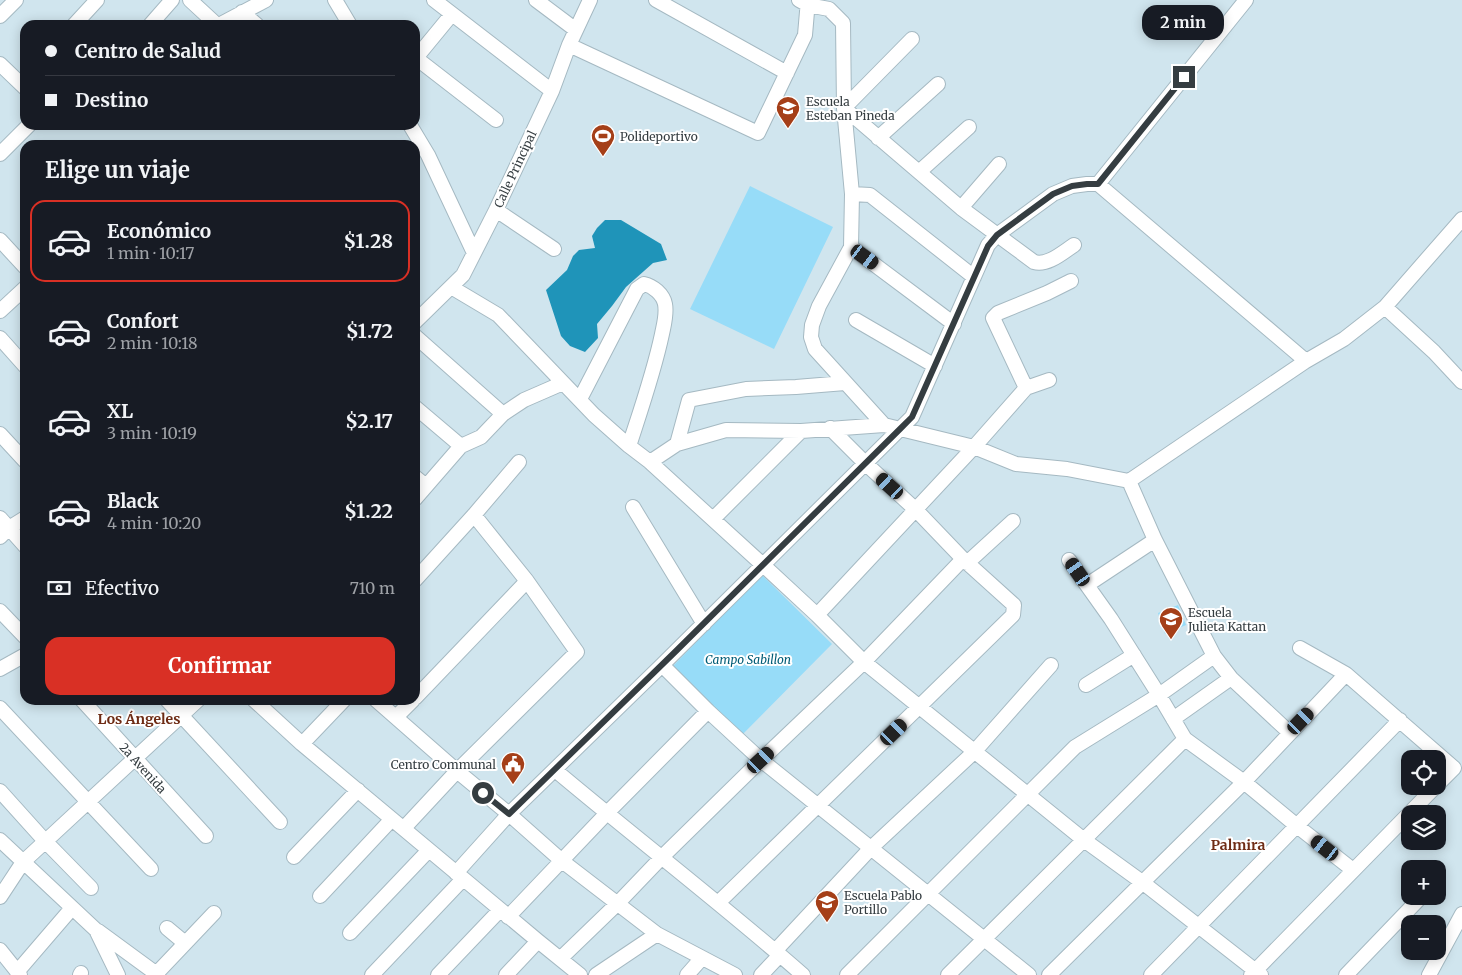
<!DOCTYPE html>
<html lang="es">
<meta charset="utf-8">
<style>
body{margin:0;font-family:Merriweather,serif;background:#20242c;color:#f1f3f6;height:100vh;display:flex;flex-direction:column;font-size:19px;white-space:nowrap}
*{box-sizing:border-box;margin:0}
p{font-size:16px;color:#9ea1a6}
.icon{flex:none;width:28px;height:28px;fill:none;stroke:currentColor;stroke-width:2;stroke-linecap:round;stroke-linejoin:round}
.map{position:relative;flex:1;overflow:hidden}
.side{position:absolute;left:20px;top:140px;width:400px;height:565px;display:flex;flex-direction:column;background:#171b24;border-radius:15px;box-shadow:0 2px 12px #0003}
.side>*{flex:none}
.banner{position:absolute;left:20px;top:20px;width:400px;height:110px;border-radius:15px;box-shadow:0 2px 12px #0003;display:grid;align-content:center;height:110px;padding:0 25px;background:#171b24}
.fabs{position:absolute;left:1401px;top:750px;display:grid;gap:10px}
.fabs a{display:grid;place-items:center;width:45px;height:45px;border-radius:10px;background:#171b24;box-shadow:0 2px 12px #0003;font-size:25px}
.end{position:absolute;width:22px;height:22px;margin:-11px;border:6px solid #353d41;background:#fff;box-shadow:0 0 0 2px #fff}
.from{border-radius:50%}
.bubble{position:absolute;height:35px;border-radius:15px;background:#171b24;box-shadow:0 2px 12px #0003;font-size:16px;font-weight:700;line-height:35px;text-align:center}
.car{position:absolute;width:15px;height:30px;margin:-15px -8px;border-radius:6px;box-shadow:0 0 4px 1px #0007;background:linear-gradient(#222 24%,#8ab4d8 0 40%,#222 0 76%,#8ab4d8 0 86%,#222 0)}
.banner b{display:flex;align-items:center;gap:18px;height:48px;font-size:19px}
.banner b+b{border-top:1px solid #363941}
.banner i{width:12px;height:12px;background:#f1f3f6}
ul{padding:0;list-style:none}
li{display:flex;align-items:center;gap:15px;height:82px;margin:0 10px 8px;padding:0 15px;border:2px solid transparent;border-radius:15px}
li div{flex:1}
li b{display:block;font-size:19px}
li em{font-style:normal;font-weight:700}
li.on{border-color:#d93025}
li>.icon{width:45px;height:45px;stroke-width:1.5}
h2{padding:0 25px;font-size:22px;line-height:60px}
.pay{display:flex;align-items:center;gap:12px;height:55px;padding:0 25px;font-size:19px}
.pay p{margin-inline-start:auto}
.button{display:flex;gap:10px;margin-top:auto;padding:10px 25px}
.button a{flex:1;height:58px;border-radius:15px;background:#d93025;color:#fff;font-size:20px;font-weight:700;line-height:58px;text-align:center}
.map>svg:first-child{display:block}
</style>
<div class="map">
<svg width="1462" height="975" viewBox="0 0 1462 975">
<rect width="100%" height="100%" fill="#d0e5ee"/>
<path fill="#97dcf8" d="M 750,186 L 833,227 L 774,349 L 690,309 Z
M 762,575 L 832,644 L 741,736 L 672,667 Z
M 1178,605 L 1186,625 L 1165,634 L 1158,613 Z"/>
<path fill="#1f94b9" d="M 605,220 L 621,220 L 661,244 L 667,260 L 653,263 L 626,287 L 612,306 L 597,324 L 598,338 L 585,352 L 570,346 L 561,336 L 546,290 L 567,270 L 573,256 L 579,250 L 595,248 L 592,236 L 597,228 Z"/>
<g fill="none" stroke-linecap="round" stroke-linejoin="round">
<g stroke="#a5b9c2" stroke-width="16">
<path id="minor" d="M 190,0 L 217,25
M 335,0 L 350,25
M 434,0 L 552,91
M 536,0 L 576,30
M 656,0 L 787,73
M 799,0 L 808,5 L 829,9 L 843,23 L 844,108 L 852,194 L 851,247 L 819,306 L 812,325 L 811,337 L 815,349 L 884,425 L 974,447 L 1016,464 L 1067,469 L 1129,481 L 1306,361 L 1344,339 L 1385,307 L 1462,219
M 242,12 L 257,25
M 0,16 L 16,0
M 74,25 L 97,0
M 150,25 L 172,0
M 219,25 L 266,0
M 912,39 L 844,108 L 961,208 L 1034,262 C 1048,266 1063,252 1074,245
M 569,45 L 758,133 L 805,35 L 808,0
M 416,58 L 496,120
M 415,59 L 452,14
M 0,64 L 25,88
M 410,125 L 428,155 L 474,253
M 878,138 L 938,84
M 0,154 L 29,125
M 919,172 L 969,127
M 1098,184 L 1246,0
M 852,194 L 870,195 L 974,277
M 961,208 L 999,164
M 496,210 L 554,249
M 0,240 L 25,267
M 851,247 L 954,324
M 451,287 L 498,315 L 594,415 L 629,446 L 650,462 L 763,565 L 817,615 L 864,662 L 1084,840 L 1142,882 L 1261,975
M 1385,307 L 1434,352 L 1462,382
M 0,311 L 25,288
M 856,320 L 935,366
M 415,322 L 463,275 L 496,210 L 552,91 L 569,45 L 590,0
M 415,336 L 503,414
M 0,338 L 25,366
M 1026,388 L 993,318 L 998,313 L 1047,293 L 1071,281
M 580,399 L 637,289 L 644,284 C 653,286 663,294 665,304 C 667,314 664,324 662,334 C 654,372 641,409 629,446
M 415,407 L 461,446
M 830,428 L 865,463 L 916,510 L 963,559
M 0,434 L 25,461
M 677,444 L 726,430 L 801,431 L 884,425
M 650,462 L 677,444 L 689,400 L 746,389 L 796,387 L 845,383
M 415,477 L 426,486
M 1129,481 L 1155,540 L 1214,656 L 1231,678 L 1290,733
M 415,499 L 461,446 L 481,437 L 503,414 L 524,400 L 563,383
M 633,507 L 704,624
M 0,518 L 25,546
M 713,519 L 801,431
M 0,537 L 9,528 L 25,518
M 1069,560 L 1111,619 L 1159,695 L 1185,739 L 1244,782 L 1297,826 L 1353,870
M 967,563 L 1013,521
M 415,580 L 474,515 L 519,462
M 1087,585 L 1155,540
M 0,611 L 25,637
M 817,615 L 974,447 L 1026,388 L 1049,380
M 1300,648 L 1346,674 L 1454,768 L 1438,784
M 662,665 L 708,711 L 761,760 L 1029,975
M 0,669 L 25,655
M 1086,685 L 1134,655
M 415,698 L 527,581
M 82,700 L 206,836
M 167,700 L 280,822
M 254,700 L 302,744 L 538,941 L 580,975
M 376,700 L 457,771 L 509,814 L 562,861 L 657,934 L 735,975
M 0,708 L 151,869
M 396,717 L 413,700
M 1173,719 L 1231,678
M 302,744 L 344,700
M 555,770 C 637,839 722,904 803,975
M 0,791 L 45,841 L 91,888
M 404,828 L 457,771 L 577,652 L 527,581 L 474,515
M 0,840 L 96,930 L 118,975
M 294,857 L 358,790
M 456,873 L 509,814 L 662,665 L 912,417 L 988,245 L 997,235 L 1053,194 L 1072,186 L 1087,184 L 1098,184 L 1306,361
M 320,896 L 392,819
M 0,897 L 23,862 L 198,700
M 508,917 L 607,813 L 708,711
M 167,928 L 185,943
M 98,931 L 158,975
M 350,933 L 429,850
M 0,950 L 20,975
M 775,951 L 871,848 L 974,752 L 1051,665
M 561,958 L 618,903 L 662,857 L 761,760 L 864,662 L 963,559 L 1014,605 L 1013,615 L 719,902
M 17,972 L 72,908
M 156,974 L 214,913
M 80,975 L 81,973
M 372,975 L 463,879
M 438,975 L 500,910
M 506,975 L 538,941
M 596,975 L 657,934
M 687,975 L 702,958
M 761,975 L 780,955
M 847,975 L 1075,747 L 1159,695 L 1214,656
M 948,975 L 1185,739
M 1049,975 L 1244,782 L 1346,674
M 1151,975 L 1400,720
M 1251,975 L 1436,786
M 1346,975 L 1420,898
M 1429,975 L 1462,914"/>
</g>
<use href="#minor" stroke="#fff" stroke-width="14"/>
</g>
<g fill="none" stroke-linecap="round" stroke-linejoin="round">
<path stroke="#353d41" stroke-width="6" d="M 483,793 L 509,814 L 676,651 L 900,429 L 912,417 L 988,246 L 997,235 L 1053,194 L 1072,186 L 1087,184 L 1098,184 L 1184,77"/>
</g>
<defs>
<g id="school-pin" transform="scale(1.25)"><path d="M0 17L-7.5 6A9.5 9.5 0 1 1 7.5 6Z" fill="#a53f18" stroke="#fff"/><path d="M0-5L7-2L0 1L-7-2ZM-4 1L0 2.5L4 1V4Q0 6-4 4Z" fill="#fff"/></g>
<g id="stadium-pin" transform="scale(1.25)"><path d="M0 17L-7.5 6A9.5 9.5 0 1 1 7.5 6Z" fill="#a53f18" stroke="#fff"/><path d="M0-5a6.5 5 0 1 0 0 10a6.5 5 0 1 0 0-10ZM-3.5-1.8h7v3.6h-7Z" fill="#fff"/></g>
<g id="civic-pin" transform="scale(1.25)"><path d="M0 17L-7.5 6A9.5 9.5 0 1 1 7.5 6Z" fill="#a53f18" stroke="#fff"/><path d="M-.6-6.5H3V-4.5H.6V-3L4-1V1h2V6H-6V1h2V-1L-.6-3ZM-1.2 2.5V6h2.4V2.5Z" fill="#fff"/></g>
</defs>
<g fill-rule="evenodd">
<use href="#school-pin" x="788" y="108"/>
<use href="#stadium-pin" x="603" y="136"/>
<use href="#school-pin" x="1171" y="619"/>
<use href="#civic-pin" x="513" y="764"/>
<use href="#school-pin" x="827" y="902"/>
</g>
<g text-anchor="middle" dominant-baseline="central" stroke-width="4" stroke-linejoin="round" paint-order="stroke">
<g font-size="12" fill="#353d41" stroke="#fff" text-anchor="start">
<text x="806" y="101">Escuela<tspan x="806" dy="14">Esteban Pineda</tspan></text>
<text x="620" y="136">Polideportivo</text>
<text x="1188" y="612">Escuela<tspan x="1188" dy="14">Julieta Kattan</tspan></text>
<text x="496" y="764" text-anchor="end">Centro Communal</text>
<text x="844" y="895">Escuela Pablo<tspan x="844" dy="14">Portillo</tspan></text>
</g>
<g font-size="12" fill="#353d41" stroke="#fff">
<text transform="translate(515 169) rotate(-65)">Calle Principal</text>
<text transform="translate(143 768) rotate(48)">2a Avenida</text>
</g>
<g font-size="12" font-style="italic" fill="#005c76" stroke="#fff">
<text x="748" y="659">Campo Sabillon</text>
</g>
<g font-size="14" font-weight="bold" fill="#6e2c15" stroke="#fff">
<text x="139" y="719">Los Ángeles</text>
<text x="1238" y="845">Palmira</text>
</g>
</g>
</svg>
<div class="fabs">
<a><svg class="icon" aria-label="locate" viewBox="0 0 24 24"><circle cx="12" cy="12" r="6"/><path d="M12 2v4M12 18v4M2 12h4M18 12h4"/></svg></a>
<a><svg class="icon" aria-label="layers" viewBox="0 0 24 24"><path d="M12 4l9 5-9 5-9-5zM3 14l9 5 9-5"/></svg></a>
<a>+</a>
<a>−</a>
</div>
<i class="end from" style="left:483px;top:793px"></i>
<i class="end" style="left:1184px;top:77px"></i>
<div class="bubble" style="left:1142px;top:5px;width:82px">2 min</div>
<i class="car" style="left:865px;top:257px;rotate:126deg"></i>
<i class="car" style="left:890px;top:486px;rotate:312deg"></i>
<i class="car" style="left:1078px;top:572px;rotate:325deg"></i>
<i class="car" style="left:1301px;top:721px;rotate:44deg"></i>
<i class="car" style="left:894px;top:732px;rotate:46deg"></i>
<i class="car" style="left:761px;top:760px;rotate:47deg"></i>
<i class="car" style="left:1325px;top:848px;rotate:308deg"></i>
<div class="banner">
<b><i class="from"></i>Centro de Salud</b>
<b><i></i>Destino</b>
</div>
<section class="side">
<h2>Elige un viaje</h2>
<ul>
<li class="on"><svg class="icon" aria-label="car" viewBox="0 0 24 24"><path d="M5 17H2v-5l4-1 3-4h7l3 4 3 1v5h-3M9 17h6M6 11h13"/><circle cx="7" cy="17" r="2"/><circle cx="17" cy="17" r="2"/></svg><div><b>Económico</b><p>1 min · 10:17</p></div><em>$1.28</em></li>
<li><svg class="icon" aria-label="car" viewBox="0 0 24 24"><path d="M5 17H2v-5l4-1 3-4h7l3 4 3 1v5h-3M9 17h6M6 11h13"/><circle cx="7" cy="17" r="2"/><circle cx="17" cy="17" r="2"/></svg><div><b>Confort</b><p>2 min · 10:18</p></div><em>$1.72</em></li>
<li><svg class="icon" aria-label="car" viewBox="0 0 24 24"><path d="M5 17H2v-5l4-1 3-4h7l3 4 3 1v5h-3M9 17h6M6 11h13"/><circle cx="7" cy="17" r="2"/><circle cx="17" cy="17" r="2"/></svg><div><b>XL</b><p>3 min · 10:19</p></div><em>$2.17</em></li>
<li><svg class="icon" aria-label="car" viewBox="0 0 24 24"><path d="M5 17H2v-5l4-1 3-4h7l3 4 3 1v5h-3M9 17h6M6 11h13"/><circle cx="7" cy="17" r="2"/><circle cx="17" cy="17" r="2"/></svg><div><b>Black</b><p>4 min · 10:20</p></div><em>$1.22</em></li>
</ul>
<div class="pay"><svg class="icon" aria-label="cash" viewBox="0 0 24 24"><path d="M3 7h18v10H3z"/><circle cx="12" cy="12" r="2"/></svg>Efectivo<p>710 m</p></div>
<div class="button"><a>Confirmar</a></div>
</section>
</div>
